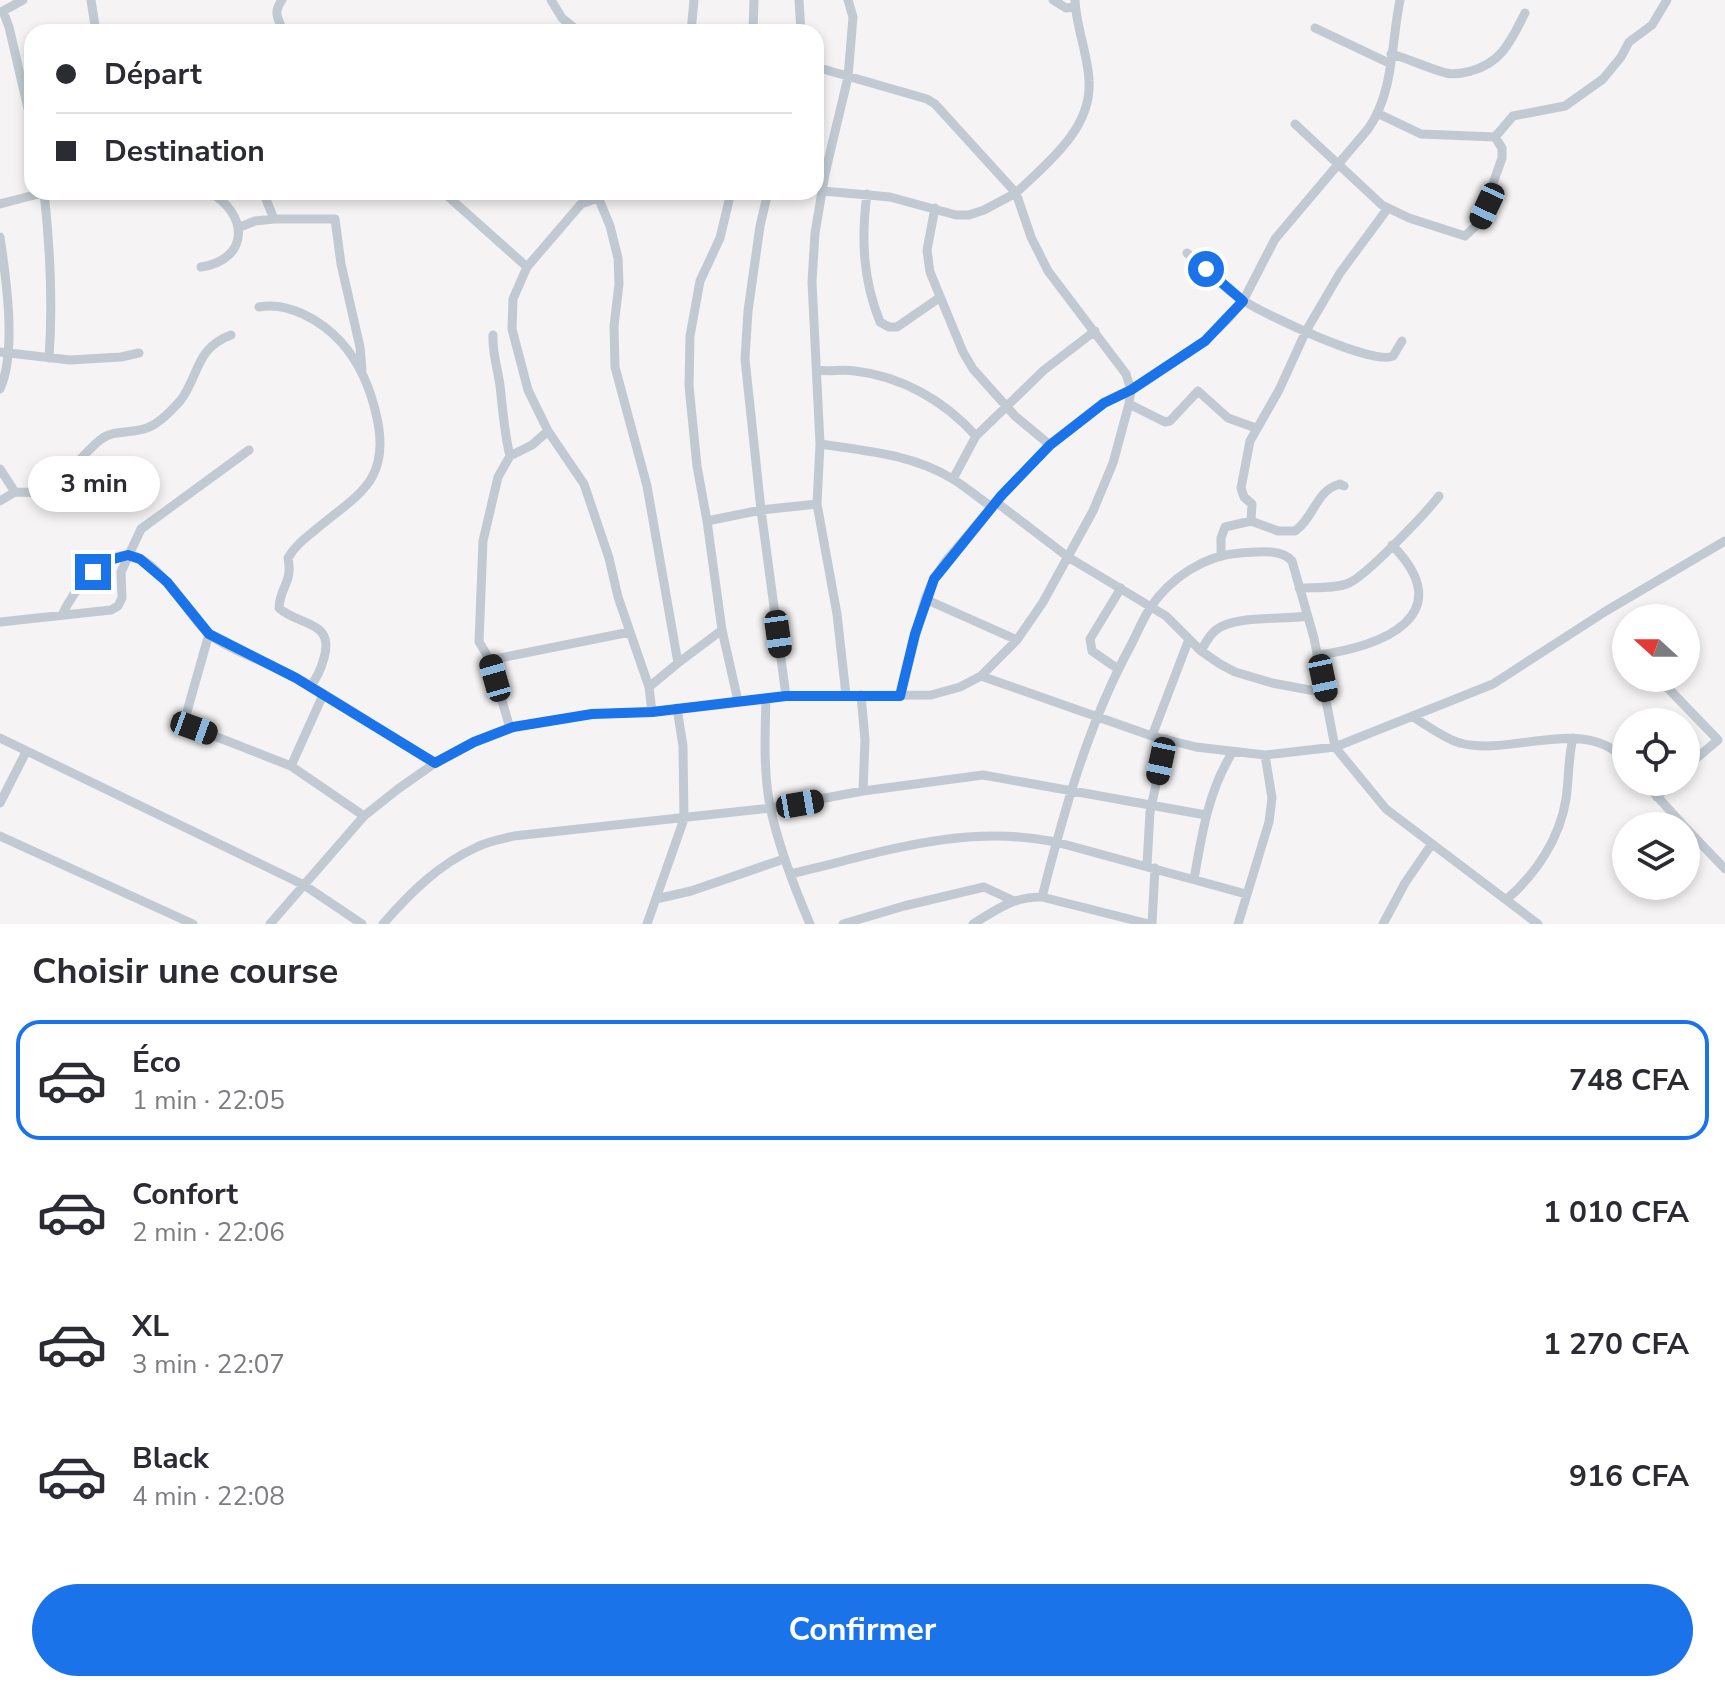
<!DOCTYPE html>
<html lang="fr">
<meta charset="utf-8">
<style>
body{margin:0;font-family:"Nunito Sans",sans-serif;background:#f2f2f3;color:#2b2b33;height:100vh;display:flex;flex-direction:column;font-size:30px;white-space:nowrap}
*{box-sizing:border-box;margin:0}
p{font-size:26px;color:#7c7c81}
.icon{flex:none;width:44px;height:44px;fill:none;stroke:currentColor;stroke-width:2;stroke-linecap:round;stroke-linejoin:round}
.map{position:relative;height:924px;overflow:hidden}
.side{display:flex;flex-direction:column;background:#fff;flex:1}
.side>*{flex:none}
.banner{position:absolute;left:24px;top:24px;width:800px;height:176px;border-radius:24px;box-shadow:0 4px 12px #0003;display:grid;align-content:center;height:176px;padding:0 32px;background:#fff}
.needle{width:52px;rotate:291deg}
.fabs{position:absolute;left:1612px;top:604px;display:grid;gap:16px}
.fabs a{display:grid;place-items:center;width:88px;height:88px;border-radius:50%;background:#fff;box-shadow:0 4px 12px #0003;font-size:40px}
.end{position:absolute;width:36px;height:36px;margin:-18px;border:10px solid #1a73e8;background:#fff;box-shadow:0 0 0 4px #fff}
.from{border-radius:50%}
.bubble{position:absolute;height:56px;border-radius:28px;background:#fff;box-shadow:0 4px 12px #0003;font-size:26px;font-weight:700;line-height:56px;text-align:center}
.car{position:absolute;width:24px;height:48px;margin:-24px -12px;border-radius:10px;box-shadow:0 0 6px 2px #0007;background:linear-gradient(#222 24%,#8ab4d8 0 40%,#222 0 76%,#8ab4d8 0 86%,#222 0)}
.banner b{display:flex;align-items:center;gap:28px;height:76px;font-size:30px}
.banner b+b{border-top:2px solid #e1e1e2}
.banner i{width:20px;height:20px;background:#2b2b33}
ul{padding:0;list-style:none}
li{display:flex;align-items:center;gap:24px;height:120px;margin:0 16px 12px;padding:0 16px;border:4px solid transparent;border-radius:24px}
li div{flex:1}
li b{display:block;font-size:30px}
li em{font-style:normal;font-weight:700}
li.current{border-color:#1a73e8}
li>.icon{width:72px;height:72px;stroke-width:1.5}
h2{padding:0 32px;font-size:36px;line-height:96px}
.cta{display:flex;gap:16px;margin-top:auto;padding:16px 32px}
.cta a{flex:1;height:92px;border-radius:48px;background:#1a73e8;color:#fff;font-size:32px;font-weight:700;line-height:92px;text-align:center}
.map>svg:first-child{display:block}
</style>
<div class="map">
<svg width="1725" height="924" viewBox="0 0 1725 924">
<rect width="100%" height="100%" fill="#f5f3f3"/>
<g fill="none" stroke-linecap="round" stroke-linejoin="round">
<path stroke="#c1cad2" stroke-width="9" d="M 23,0 L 3,11 L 9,27 L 32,126
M 91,0 L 96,32
M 282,0 C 272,14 279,18 283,32
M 551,0 L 562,18 L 579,32
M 799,0 L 801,32
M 1053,0 L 1066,8 L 1075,7
M 1315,28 L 1389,63
M 691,32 L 694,0
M 753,32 L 754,0
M 1391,54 C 1410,59 1427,68 1446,73 C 1455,75 1462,73 1471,71 C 1503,62 1511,40 1525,13
M 816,67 L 927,99 L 935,104 L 1016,193 L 984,210 L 969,215 L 956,215 L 890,197 L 823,191
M 1379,114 L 1421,134 L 1495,137 L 1513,116 L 1565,106 L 1603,79 L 1621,57 L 1629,42 L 1652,25 L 1667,0
M 1295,124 L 1382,205 L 1409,218 L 1465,236 L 1479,223 L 1502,158 L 1502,148 L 1495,137
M 44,192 C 50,246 53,303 49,358
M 443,192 L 527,267
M 614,192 L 581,204 L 527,267 L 513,299 L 512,329 L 528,390 L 548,431 L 584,484 L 609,558 L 618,597 L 649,687 L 652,712
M 731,192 L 720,238 L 700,281 L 690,336 L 689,386 L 697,466 L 707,521 L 722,630 L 738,701
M 768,192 L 760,226 L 748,311 L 745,359 L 761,510 L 786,696
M 867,194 C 861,239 863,280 880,322 L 889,327 L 897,327 L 939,298
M 598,197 L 610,226 L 618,258 L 619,284 L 614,326 L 615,367 L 647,486 L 678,663 L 649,687
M 0,204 L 46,192
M 935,208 L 927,250 L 930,272 L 963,352 L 973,369 L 1015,416 L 1050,445
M 274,219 L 335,219 L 341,264 L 360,347 L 362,370
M 240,227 L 255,221 L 274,219 L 263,192
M 0,237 C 6,278 17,351 0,389
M 1187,253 C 1206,269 1224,289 1244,301 C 1266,315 1373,366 1393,356 L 1402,341
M 201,267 C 251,259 248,213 209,192
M 259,307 C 288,301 322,321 341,342 C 360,363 371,390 377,418 C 391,483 356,495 314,531 C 304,539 294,547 288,558 C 293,583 280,586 279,608 C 298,626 335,620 324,658 C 321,669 317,678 310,687
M 493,335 C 492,353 498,369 500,386 C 503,410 504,432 510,456
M 0,352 L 70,360 L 121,357 L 139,353
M 817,370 C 829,372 842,369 855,371 C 901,376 945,401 976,436
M 1129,404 L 1165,422 L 1170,421 L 1198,391 L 1228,418 L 1256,428
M 820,444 C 866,451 911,454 951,478 C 965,486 978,498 992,507
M 0,469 L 15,492
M 953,479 L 976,436 L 1044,370 L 1095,331
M 0,501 L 15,492 L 48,493 C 67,478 80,456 100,440 C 114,429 130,434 147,428 C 158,424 172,410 180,401 C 199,377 195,348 231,335
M 996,502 L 1068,557 L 1166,616 L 1201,651 L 1220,664 L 1235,672 L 1272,683 L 1326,693
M 707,521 L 761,510 L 817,504
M 1251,521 L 1252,504 L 1244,497 L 1241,488 L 1250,441 L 1279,390 L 1306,331 L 1340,273 L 1388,208
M 1221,554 L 1221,538 L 1225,527 L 1251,521 L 1278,531 L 1295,531 C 1314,518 1316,490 1340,484 L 1344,486
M 1299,588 C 1314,587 1335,589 1349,583 C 1367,575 1426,513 1439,496
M 925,599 L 1017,640
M 62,615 C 73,592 98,557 126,555 C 156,553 188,616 208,633 C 229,651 270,663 295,677 C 343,704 388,735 435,763
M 0,622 L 111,610 L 118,606 L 122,598 L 121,572 L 141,529 L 249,450
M 209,634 L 186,715 L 188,723 L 194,728 L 291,766 L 364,816
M 1201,651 C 1205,644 1209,635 1216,630 C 1234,615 1283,620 1307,616
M 1318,655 C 1382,647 1461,615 1392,545
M 490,660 L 630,632
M 678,663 L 722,630
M 1118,669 L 1092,651 L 1090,639 L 1121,588
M 981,676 L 1152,736 L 1196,747 L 1265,755 L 1335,747 L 1493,684 L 1606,611 L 1725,541
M 1662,682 L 1718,740 L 1686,767
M 846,695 L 837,614 L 817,504 L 820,444 L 812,282 L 815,233 L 825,174 L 848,77 L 853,17 L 848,0
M 861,695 L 865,740 L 863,791
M 900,696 L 925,599 L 934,579 L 945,562 L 1001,496 L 1050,445 L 1104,403 L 1131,390 L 1205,341 L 1229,318 L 1243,301 L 1275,239 L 1368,129 C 1394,93 1391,43 1400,0
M 766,698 C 765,735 763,774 771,811 C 780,850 794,887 810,924
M 1412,716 C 1424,724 1447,740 1460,743 C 1512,757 1586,714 1626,761
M 510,728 L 490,660 L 479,642 L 483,541 L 498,477 L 510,456 L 532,445 L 548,431
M 1152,736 L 1189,639
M 0,738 L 304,885 L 362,924
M 291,766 L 323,695
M 1644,782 L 1684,826
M 1657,797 L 1672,782
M 0,803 L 26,752
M 1686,828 L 1725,869
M 0,836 L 193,924
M 1147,865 L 1150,812 L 1166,739
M 790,874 C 882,853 961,823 1056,842 L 1246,894
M 1194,879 C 1202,834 1208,792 1232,753
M 1042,897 C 1064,811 1088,724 1131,645 C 1137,633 1143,619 1150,608 C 1170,578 1205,555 1240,553 C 1256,552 1281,548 1292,561 L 1314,638 L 1335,747 L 1386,809 L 1538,924
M 656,899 L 691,891 L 784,859
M 1507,899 C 1536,874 1560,838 1566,799 C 1569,779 1568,758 1573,738
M 270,924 L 364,816 L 398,789 L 435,763 L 474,742 L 513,727 L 592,714 L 652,712 L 786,696 L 931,695 L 960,687 L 981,676 L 1017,640 L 1043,602 L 1093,511 L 1113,463 L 1129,404 L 1131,390 L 1126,374 L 1048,271 L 1031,237 L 1016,193 C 1047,163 1092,129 1089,81 C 1088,54 1076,27 1075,0
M 383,924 C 410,893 439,864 477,847 C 488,841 502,839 514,836 L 771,808 L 863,791 L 983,775 L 1206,815
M 647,924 L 684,819 L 683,746 L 677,708
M 843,924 L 904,906 L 984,887 L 1012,900
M 973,924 C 996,910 1014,896 1042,897 L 1149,924
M 1152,924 L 1155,868
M 1238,924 L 1269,822 L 1272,798 L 1265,755
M 1383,924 L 1405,883 L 1431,845"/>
</g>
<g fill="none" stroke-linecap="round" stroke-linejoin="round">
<path stroke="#1a73e8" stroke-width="10" d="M 93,572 L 110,560 L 128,555 L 140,559 L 167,582 L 209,634 L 296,678 L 435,763 L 474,742 L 513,727 L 592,714 L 652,712 L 786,696 L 900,696 L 915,634 L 934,579 L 1001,496 L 1050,445 L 1104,403 L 1131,390 L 1205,341 L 1243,301 L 1206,269"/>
</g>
</svg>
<div class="fabs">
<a><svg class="needle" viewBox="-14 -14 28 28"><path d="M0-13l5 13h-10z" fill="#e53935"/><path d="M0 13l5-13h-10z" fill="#7c7c81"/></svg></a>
<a><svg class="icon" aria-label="locate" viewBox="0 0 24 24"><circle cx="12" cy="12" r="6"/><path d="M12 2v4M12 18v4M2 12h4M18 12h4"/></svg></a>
<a><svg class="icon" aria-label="layers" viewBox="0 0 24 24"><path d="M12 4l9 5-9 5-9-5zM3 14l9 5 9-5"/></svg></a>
</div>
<i class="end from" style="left:1206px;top:269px"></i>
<i class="end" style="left:93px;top:572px"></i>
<div class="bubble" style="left:28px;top:456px;width:132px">3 min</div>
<i class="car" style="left:1487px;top:206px;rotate:205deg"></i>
<i class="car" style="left:778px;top:634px;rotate:172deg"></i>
<i class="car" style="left:495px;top:678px;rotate:344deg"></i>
<i class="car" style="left:1323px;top:678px;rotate:168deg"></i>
<i class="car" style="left:194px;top:728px;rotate:110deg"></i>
<i class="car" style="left:1161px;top:761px;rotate:192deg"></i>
<i class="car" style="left:800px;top:804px;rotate:80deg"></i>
<div class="banner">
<b><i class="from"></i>Départ</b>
<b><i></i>Destination</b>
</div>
</div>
<section class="side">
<h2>Choisir une course</h2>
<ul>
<li class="current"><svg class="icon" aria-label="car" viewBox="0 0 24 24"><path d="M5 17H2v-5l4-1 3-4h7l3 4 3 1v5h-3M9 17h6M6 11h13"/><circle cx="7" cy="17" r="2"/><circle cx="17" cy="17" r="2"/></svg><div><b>Éco</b><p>1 min · 22:05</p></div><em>748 CFA</em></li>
<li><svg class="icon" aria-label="car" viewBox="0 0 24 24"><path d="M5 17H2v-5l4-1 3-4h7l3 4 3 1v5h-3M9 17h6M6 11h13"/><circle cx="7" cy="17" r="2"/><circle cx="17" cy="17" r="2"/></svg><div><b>Confort</b><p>2 min · 22:06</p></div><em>1 010 CFA</em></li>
<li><svg class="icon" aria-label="car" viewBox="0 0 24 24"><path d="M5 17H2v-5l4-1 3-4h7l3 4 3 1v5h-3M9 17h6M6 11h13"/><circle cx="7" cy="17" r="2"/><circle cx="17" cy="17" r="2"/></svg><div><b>XL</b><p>3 min · 22:07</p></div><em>1 270 CFA</em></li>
<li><svg class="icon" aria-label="car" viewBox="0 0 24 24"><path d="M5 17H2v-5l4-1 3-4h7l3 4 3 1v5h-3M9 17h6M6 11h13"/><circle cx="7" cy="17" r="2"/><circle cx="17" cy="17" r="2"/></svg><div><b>Black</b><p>4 min · 22:08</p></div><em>916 CFA</em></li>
</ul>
<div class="cta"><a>Confirmer</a></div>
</section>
